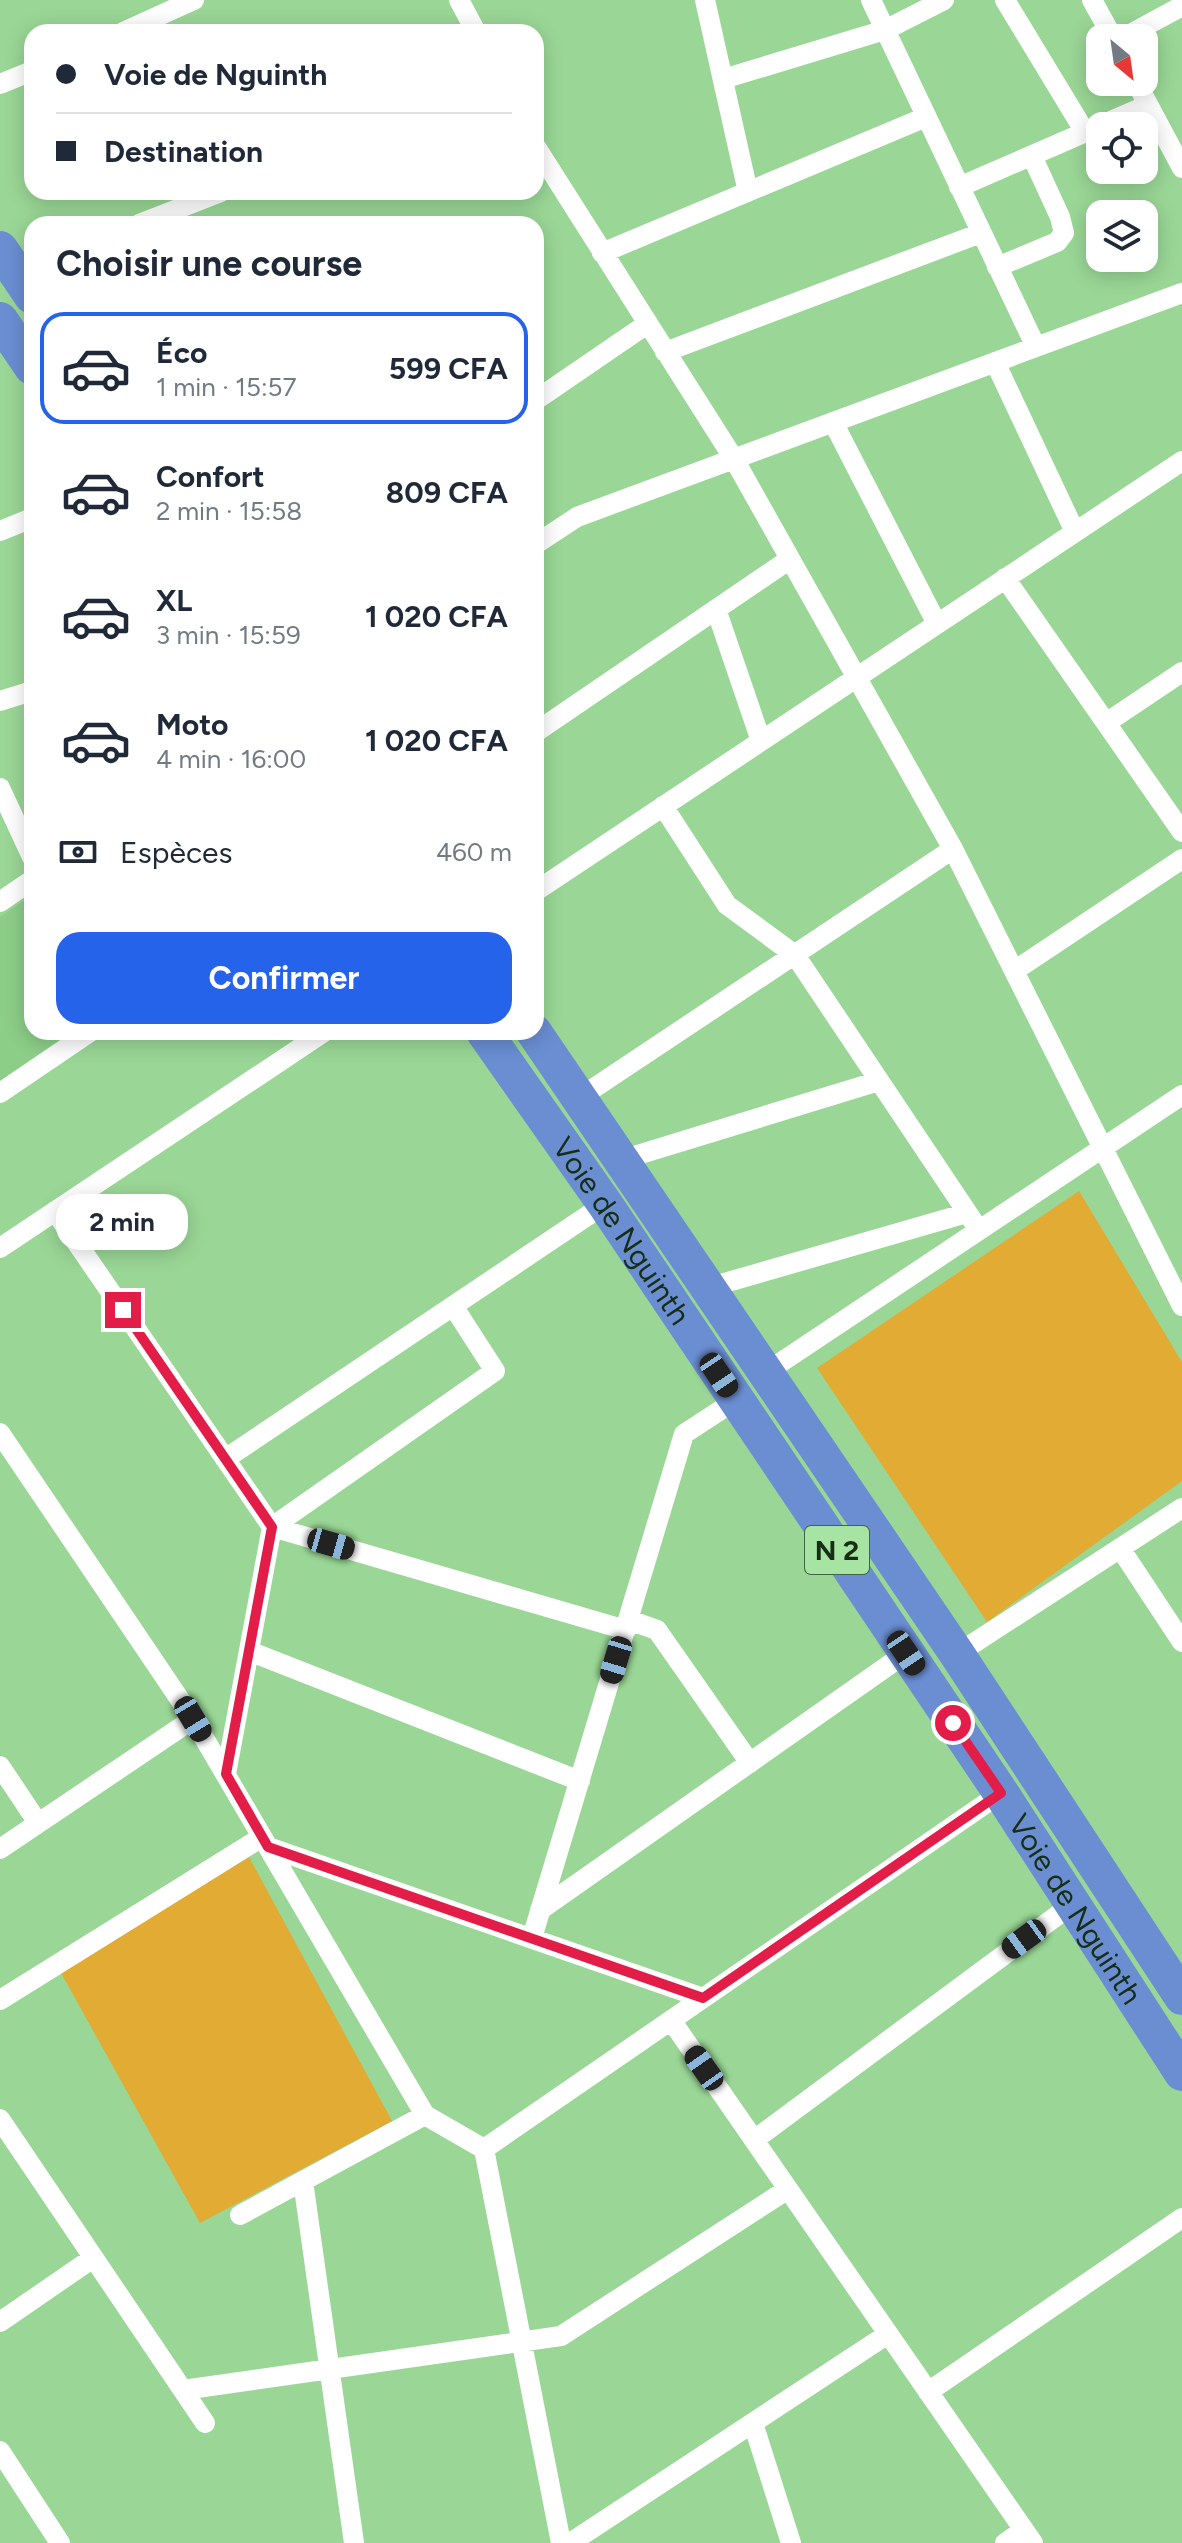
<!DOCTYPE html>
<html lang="fr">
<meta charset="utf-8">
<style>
body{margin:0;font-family:Figtree,sans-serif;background:#f2f2f3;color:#1f2937;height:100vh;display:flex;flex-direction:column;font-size:30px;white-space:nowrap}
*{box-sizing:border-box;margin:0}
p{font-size:26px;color:#747a83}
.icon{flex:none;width:44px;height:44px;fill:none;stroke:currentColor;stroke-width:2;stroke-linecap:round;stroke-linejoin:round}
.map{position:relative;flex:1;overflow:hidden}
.details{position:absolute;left:24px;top:216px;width:520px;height:824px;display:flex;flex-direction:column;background:#fff;border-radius:24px;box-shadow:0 4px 20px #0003}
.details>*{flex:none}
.hud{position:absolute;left:24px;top:24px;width:520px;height:176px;border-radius:24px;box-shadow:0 4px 20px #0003;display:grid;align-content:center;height:176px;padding:0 32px;background:#fff}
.needle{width:52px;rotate:151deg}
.controls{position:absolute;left:1086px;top:24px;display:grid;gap:16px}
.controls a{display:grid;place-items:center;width:72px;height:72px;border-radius:16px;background:#fff;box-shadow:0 4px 20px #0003;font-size:40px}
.end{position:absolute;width:36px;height:36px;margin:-18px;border:10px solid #e11d48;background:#fff;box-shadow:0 0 0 4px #fff}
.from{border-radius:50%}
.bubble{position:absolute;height:56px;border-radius:24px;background:#fff;box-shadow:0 4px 20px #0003;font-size:26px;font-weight:700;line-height:56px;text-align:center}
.car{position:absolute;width:24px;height:48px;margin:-24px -12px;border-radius:10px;box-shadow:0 0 6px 2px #0007;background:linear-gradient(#222 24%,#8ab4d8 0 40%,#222 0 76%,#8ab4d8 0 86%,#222 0)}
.hud b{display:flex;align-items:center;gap:28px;height:76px;font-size:30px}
.hud b+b{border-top:2px solid #e0e1e3}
.hud i{width:20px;height:20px;background:#1f2937}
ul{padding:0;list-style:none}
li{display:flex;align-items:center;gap:24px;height:112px;margin:0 16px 12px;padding:0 16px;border:4px solid transparent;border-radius:24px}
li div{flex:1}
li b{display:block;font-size:30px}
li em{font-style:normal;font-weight:700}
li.selected{border-color:#2563eb}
li>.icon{width:72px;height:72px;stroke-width:1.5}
h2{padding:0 32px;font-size:36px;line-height:96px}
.pay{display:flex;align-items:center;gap:20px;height:88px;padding:0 32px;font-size:30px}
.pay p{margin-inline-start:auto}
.primary-button{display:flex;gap:16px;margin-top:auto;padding:16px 32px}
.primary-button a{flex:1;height:92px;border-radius:24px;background:#2563eb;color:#fff;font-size:32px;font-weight:700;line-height:92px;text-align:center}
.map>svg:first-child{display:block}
</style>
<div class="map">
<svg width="1182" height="2543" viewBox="0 0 1182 2543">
<rect width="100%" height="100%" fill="#9ad796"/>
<path fill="#8cce88" d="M 32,895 L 32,1032 L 70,1032 L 0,1081 L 0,917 Z"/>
<path fill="#e1ab34" d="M 1079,1191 L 1182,1362 L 1182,1481 L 987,1622 L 817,1368 Z
M 249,1857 L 392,2121 L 200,2223 L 61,1973 Z"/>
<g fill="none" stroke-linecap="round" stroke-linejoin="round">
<path stroke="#fff" stroke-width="20" d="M 459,0 L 476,32
M 705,0 L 748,192
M 871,0 L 1036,347
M 1005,0 L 1085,132
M 1092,0 L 1113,38
M 123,32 L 194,0
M 1123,38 L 1182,6
M 723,79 L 885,30 L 944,0
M 1136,82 L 1182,168
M 0,84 L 32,71
M 536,147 L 734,459 L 953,849 L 1182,1306
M 959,187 L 1148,105
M 139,224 L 221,192
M 602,253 L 926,117
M 997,267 L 1057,242 L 1064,233 L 1060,217 L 1032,156
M 665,352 L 981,233
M 995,362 L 1075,532
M 536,400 L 647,324
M 833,422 L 937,624
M 0,531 L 32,518
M 536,544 L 577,517 L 1182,293
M 1005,578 L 1182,832
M 716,609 L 761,741
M 0,701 L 32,691
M 1106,723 L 1182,672
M 536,732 L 790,559
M 0,788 L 32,857
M 663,806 L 727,905 L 795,955 L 979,1230
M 536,891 L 1182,461
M 0,902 L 32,880
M 1014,971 L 1182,859
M 0,1093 L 90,1032
M 579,1098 L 953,849
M 621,1160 L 879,1081
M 55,1211 L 272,1527 L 626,1630
M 0,1248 L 324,1032
M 707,1288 L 967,1213
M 765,1373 L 1182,1095
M 0,1433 L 193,1719 L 425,2115 L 484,2149 L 561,2543
M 225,1459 L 605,1204
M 1120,1548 L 1182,1642
M 629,1620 L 657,1630 L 750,1763
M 249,1651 L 580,1781
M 957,1654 L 1182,1508
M 0,1766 L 38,1823
M 226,1774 L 272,1527 L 495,1371 L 453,1306
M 268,1847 L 703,1998
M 0,1849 L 193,1719
M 540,1910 L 906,1653
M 532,1938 L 684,1434 L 736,1400
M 0,2000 L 262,1837
M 671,2020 L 1033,2543
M 0,2119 L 205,2423
M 754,2140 L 1074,1903
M 484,2149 L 1001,1793
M 303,2181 L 354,2543
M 240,2215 L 425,2115
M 0,2322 L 93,2258
M 183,2390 L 561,2336 L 788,2189
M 928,2392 L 1182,2218
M 753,2423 L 791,2543
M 0,2451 L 60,2543
M 570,2543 L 888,2334
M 1005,2543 L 1024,2530"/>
<g stroke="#6b8ed3" stroke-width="36">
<path d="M 0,249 L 32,296"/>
<path d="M 0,320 L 32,367"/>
<path id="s1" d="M 484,1032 L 605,1204 L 1001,1793 L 1182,2073"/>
<path d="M 534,1032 L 957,1654 L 1182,1997"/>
</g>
</g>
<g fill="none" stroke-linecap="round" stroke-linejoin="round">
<path stroke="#e11d48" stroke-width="10" d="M 123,1310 L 272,1527 L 226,1774 L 268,1847 L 703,1998 L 1001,1793 L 953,1723"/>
</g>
<g text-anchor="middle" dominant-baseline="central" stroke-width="7" stroke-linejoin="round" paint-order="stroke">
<rect fill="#a7e4a3" stroke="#41653f" stroke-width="2" x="805" y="1526" width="64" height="48" rx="6"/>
<g font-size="28" font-weight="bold" fill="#152e14">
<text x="837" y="1550">N 2</text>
</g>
<g font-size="30" fill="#152e14" stroke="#a7e4a3">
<text stroke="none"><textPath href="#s1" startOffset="242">Voie de Nguinth</textPath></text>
<text stroke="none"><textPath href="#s1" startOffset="1058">Voie de Nguinth</textPath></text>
</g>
</g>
</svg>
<div class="controls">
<a><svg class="needle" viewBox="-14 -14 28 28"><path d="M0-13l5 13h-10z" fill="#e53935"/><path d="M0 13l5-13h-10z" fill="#747a83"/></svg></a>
<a><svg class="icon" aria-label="locate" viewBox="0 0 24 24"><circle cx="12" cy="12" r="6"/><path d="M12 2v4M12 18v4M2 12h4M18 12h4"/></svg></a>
<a><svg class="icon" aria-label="layers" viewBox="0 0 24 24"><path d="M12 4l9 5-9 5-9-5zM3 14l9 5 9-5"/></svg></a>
</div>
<i class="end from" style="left:953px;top:1723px"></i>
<i class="end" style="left:123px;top:1310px"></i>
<div class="bubble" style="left:56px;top:1194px;width:132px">2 min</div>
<i class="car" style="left:719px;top:1375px;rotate:146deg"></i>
<i class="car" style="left:331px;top:1544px;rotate:106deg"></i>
<i class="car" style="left:906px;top:1653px;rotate:146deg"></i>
<i class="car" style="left:616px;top:1660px;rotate:197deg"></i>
<i class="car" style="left:193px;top:1719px;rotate:149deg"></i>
<i class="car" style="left:1024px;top:1939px;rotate:234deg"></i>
<i class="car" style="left:704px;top:2068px;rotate:325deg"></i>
<div class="hud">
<b><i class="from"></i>Voie de Nguinth</b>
<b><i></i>Destination</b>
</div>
<section class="details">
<h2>Choisir une course</h2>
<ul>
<li class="selected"><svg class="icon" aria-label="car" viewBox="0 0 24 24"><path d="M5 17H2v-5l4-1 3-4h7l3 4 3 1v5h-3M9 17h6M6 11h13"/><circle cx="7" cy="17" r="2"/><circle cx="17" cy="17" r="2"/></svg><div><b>Éco</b><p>1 min · 15:57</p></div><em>599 CFA</em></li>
<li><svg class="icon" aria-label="car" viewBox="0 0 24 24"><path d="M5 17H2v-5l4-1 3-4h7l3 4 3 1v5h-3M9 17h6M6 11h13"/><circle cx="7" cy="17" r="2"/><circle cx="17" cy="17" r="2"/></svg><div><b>Confort</b><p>2 min · 15:58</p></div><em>809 CFA</em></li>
<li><svg class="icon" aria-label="car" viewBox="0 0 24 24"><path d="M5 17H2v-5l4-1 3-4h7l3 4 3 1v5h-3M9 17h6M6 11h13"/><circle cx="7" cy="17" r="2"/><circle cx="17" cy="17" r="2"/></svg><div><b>XL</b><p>3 min · 15:59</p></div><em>1 020 CFA</em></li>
<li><svg class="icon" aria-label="car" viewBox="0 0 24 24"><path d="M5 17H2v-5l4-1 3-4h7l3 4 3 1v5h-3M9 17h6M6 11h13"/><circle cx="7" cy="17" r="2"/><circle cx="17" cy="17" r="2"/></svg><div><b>Moto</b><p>4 min · 16:00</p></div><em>1 020 CFA</em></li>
</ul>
<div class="pay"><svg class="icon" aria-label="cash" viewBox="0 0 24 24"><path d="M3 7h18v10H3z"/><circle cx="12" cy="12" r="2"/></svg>Espèces<p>460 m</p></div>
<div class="primary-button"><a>Confirmer</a></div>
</section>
</div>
